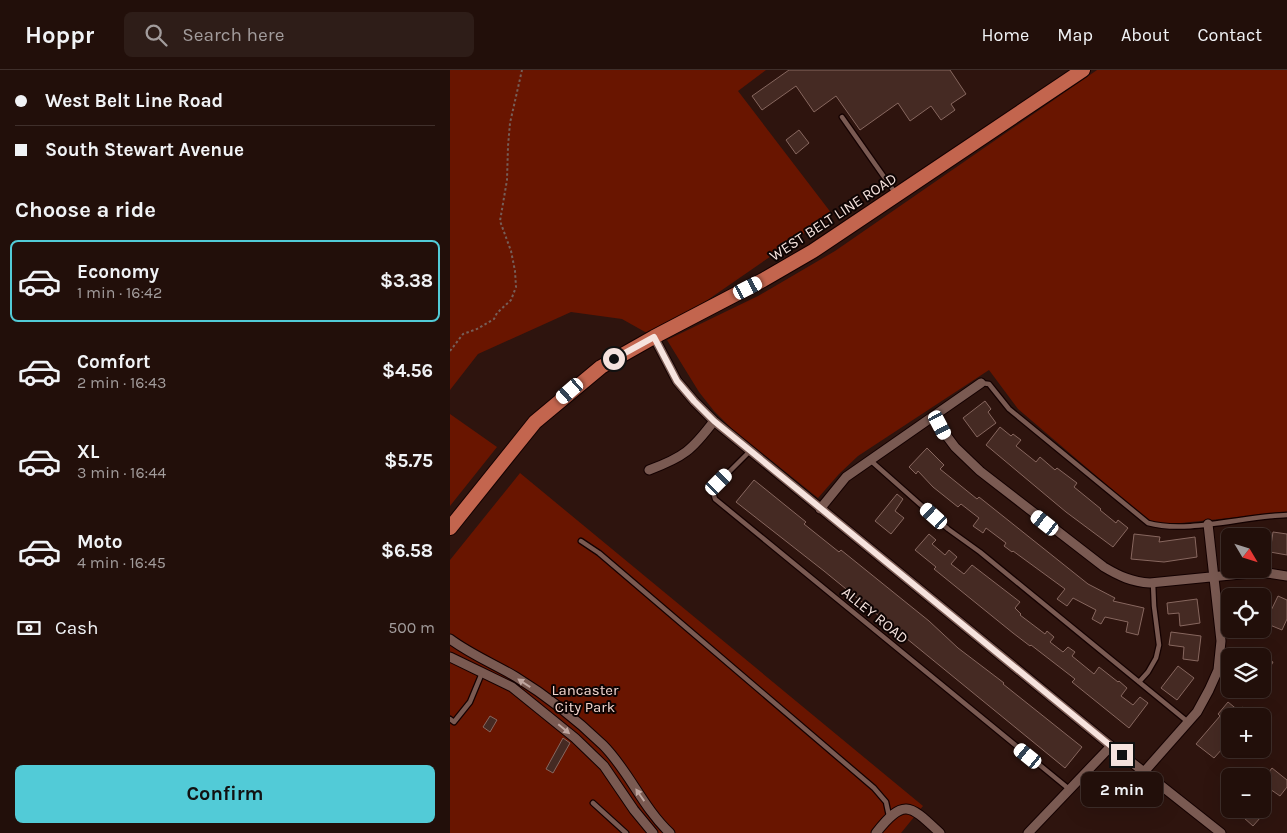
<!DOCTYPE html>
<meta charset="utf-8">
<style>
body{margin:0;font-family:Karla,sans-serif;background:#2e1d18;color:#f1f3f6;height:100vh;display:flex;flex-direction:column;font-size:19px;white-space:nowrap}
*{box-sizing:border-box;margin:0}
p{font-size:16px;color:#a29c9c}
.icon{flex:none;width:28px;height:28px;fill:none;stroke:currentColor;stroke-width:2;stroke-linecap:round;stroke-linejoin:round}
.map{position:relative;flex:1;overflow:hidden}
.panel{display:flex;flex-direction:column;background:#220f0a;width:450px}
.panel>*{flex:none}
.guide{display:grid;align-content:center;height:110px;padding:0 15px;background:#220f0a}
.needle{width:32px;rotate:128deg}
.buttons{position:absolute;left:771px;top:458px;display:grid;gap:10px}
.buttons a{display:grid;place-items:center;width:50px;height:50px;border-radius:8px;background:#220f0a;box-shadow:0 5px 20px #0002,0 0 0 1px #3f2f2b;font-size:25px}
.end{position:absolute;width:22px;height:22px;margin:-11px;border:6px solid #f6e3de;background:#111;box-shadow:0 0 0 2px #111}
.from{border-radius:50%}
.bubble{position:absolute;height:35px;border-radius:8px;background:#220f0a;box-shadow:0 5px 20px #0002,0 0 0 1px #3f2f2b;font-size:16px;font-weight:700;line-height:35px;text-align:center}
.car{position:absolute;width:15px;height:30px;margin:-15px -8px;border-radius:6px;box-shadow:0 0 4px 1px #0007;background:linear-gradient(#fff 24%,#345 0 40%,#fff 0 76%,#345 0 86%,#fff 0)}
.guide b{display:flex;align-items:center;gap:18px;height:48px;font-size:19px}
.guide b+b{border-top:1px solid #3f2f2b}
.guide i{width:12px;height:12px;background:#f1f3f6}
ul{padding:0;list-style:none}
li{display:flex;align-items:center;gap:15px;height:82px;margin:0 10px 8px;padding:0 5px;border:2px solid transparent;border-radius:8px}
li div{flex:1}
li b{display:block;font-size:19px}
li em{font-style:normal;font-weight:700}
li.active{border-color:#52cbd7}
li>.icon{width:45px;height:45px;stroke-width:1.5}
h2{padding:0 15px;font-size:22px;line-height:60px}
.pay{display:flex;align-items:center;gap:12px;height:55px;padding:0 15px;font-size:19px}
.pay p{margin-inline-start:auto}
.cta{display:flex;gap:10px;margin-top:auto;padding:10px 15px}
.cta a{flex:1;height:58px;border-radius:8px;background:#52cbd7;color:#111;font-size:20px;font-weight:700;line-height:58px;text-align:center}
header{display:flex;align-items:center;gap:30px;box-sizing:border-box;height:70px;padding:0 25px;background:#220f0a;border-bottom:1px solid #3f2f2b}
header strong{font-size:24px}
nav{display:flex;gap:28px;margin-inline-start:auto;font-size:18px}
.search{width:350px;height:45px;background:#2e1d18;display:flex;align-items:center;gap:12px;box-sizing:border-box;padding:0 18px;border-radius:8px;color:#a29c9c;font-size:19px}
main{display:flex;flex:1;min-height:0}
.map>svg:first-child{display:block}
</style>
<header>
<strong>Hoppr</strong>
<div class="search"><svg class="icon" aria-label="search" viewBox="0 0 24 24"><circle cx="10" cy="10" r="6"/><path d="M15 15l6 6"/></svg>Search here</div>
<nav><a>Home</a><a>Map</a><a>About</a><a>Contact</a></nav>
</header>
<main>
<section class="panel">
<div class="guide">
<b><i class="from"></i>West Belt Line Road</b>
<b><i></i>South Stewart Avenue</b>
</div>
<h2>Choose a ride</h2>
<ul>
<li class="active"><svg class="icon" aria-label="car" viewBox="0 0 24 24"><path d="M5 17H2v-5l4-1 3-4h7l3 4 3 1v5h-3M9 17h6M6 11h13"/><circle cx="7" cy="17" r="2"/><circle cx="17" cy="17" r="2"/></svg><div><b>Economy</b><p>1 min · 16:42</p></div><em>$3.38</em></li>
<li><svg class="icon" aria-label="car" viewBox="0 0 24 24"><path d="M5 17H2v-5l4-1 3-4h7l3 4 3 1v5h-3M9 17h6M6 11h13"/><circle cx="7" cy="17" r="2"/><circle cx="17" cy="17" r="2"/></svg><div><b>Comfort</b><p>2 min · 16:43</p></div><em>$4.56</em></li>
<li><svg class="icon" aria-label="car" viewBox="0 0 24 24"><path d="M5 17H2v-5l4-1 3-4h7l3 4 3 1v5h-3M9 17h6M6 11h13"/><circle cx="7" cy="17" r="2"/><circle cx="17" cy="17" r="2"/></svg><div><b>XL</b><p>3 min · 16:44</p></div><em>$5.75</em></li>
<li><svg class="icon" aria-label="car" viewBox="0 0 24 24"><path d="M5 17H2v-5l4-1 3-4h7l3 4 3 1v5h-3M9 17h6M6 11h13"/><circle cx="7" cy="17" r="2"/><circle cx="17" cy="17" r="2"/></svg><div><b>Moto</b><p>4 min · 16:45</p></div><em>$6.58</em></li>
</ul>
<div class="pay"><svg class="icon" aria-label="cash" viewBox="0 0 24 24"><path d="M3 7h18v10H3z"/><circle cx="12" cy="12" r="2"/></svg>Cash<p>500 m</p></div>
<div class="cta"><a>Confirm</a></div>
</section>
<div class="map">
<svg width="837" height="763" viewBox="0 0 837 763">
<rect width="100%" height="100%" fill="#2e140e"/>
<path fill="#691500" d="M 0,0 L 316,0 L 288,21 L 382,144 L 204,267 L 172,249 L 121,242 L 28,284 L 0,320 Z
M 647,0 L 837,0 L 837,442 L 712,455 L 698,450 L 568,339 L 539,300 L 408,386 L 389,404 L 368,428 L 282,359 L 264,341 L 249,322 L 217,270 L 308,226 L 385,181 Z
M 0,344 L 47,377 L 0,436 Z
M 70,403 L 473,736 L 451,763 L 0,763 L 0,490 Z"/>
<path fill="#452a23" stroke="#87675f" d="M 339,0 L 500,0 L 516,24 L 501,34 L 505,40 L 491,50 L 481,36 L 460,51 L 448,33 L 410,60 L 386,26 L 364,42 L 346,16 L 312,40 L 302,26 Z
M 349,60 L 359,73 L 346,84 L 336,70 Z
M 535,331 L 541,339 L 538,342 L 546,353 L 527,367 L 513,348 Z
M 550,357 L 561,366 L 563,364 L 571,370 L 566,376 L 586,392 L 590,387 L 605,400 L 607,398 L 627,413 L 624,417 L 651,439 L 650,440 L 666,453 L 668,450 L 678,458 L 663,477 L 616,442 L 536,375 Z
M 477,378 L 494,395 L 490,399 L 527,429 L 529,427 L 638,514 L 665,528 L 663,531 L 694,538 L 688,565 L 676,562 L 678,552 L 655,547 L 651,554 L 642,549 L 646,540 L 623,528 L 617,536 L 607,529 L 615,519 L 563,481 L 562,482 L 554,476 L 556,473 L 536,458 L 533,463 L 523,456 L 529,448 L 511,434 L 508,437 L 483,417 L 468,401 L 466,404 L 459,397 Z
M 304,410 L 356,452 L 354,454 L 389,482 L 391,480 L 479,551 L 508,578 L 554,613 L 553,614 L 632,677 L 615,698 L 374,501 L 286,432 Z
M 447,424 L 453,429 L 445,441 L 454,448 L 441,464 L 425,451 Z
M 823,462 L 837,464 L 837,485 L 820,482 Z
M 479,464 L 486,470 L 482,474 L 495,485 L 499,480 L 507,487 L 501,494 L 514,504 L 522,495 L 570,532 L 565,538 L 571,544 L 570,545 L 595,564 L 597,561 L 604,567 L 600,572 L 613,582 L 618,577 L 625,582 L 622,586 L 644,604 L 649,597 L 668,612 L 669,611 L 677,618 L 671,626 L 683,635 L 690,627 L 698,633 L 679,658 L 622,612 L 625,609 L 581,575 L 580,576 L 563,563 L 484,499 L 486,497 L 465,480 Z
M 684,464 L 710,467 L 709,472 L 745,467 L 747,487 L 714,492 L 681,489 Z
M 828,526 L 837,530 L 837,549 L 832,560 L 815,553 Z
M 747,529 L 750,553 L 730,556 L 729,543 L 718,544 L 717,533 Z
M 721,562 L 751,566 L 748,591 L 733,589 L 734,577 L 719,575 Z
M 796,578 L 811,586 L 791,586 Z
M 812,587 L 823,592 L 812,612 Z
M 728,596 L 744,608 L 727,630 L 711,618 Z
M 778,632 L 789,641 L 792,637 L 804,646 L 780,646 L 780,676 L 776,681 L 773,678 L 764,688 L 746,674 L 770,646 L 768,644 Z
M 40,646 L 47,650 L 40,662 L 33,657 Z
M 113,668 L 120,673 L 103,703 L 96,699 Z
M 822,698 L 837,710 L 837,717 L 830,726 L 817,717 L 821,712 L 815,707 Z
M 784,739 L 818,739 L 803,756 Z"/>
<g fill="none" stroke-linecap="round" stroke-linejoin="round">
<g stroke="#140100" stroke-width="7">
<path id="service" d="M 392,47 L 446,124
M 531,313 L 539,314 L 559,339 L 698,453 C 737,464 795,446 837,445
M 300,381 L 269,412 L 263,422 L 265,429 L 619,719
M 420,390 L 498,459 L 530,482 L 738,652
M 131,471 L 149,483 L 424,718 L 436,732 L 439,746
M 689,612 L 698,602 L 706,588 L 709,575 L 704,536 L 703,513
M 0,649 L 4,652 L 20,632 L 32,603
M 143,733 L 176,763"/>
</g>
<g stroke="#140100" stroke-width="11">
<path id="minor" d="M 204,267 L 227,311 L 244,331 L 264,351 L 661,676 L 771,763
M 485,345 L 496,365 L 505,377 L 530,401 L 654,497 C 669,506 682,512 700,513 L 811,502 L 837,506
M 199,400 C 234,387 242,380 264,351
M 370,439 L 396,407 L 531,313
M 0,569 C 20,584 44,594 66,607 C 97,626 127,650 153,675 C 179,701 193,738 220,763
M 0,587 L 62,617 L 125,668 L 154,696 L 184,740 L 203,763
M 694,702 L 747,642 L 759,620 L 768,600 L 771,571 L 758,454
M 426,763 C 454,727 460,735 490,763
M 578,763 L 661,676"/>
</g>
<g stroke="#140100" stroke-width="16">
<path id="primary" d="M 0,458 L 85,352 L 151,297 L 204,267 L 313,210 L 363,181 L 633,0"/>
</g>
<path stroke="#765f59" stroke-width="2" stroke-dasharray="2.5 2.5" stroke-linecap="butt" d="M 0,281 L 13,264 L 27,259 L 44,249 L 47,243 L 61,230 L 66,217 L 65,201 L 61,181 L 50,151 L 57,110 L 58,76 L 60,53 L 72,0"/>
<use href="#service" stroke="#7a5a52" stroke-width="4.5"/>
<use href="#minor" stroke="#7a5a52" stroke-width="9"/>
<use href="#primary" stroke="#c3654e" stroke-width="14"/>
</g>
<defs><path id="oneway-solid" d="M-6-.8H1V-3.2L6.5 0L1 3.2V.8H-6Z" transform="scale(1.25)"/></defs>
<g fill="#bea59f">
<use href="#oneway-solid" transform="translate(74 613) rotate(-147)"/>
<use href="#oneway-solid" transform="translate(114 659) rotate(40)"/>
<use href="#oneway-solid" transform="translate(190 725) rotate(-125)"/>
</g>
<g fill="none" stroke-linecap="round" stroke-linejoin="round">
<path stroke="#f6e3de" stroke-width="6" d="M 164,289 L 204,267 L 227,311 L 244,331 L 264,351 L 672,685"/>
</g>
<g text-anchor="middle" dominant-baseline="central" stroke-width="4" stroke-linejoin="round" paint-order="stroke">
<g font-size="15" fill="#f6e3de" stroke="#0e0403">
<text transform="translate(383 147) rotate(-33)">WEST BELT LINE ROAD</text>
<text transform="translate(425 545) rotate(39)">ALLEY ROAD</text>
</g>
<g font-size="15" fill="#f2d6cf" stroke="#0e0403">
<text x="135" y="620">Lancaster<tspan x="135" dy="17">City Park</tspan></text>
</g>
</g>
</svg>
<div class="buttons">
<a><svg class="needle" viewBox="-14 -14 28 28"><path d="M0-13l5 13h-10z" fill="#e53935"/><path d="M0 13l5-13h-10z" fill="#a29c9c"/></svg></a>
<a><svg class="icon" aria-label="locate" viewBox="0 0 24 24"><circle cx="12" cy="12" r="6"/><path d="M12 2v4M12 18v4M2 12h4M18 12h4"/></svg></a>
<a><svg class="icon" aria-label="layers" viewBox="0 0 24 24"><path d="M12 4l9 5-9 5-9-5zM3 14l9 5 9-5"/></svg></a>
<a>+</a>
<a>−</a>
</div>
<i class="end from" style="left:164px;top:289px"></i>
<i class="end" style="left:672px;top:685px"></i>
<div class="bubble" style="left:631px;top:702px;width:82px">2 min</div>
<i class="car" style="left:298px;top:218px;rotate:63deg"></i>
<i class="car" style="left:120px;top:321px;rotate:229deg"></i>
<i class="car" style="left:490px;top:355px;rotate:152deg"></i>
<i class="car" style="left:269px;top:412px;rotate:45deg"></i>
<i class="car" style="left:484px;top:446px;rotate:312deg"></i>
<i class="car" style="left:595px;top:453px;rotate:308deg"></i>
<i class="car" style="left:578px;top:686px;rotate:309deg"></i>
</div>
</main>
